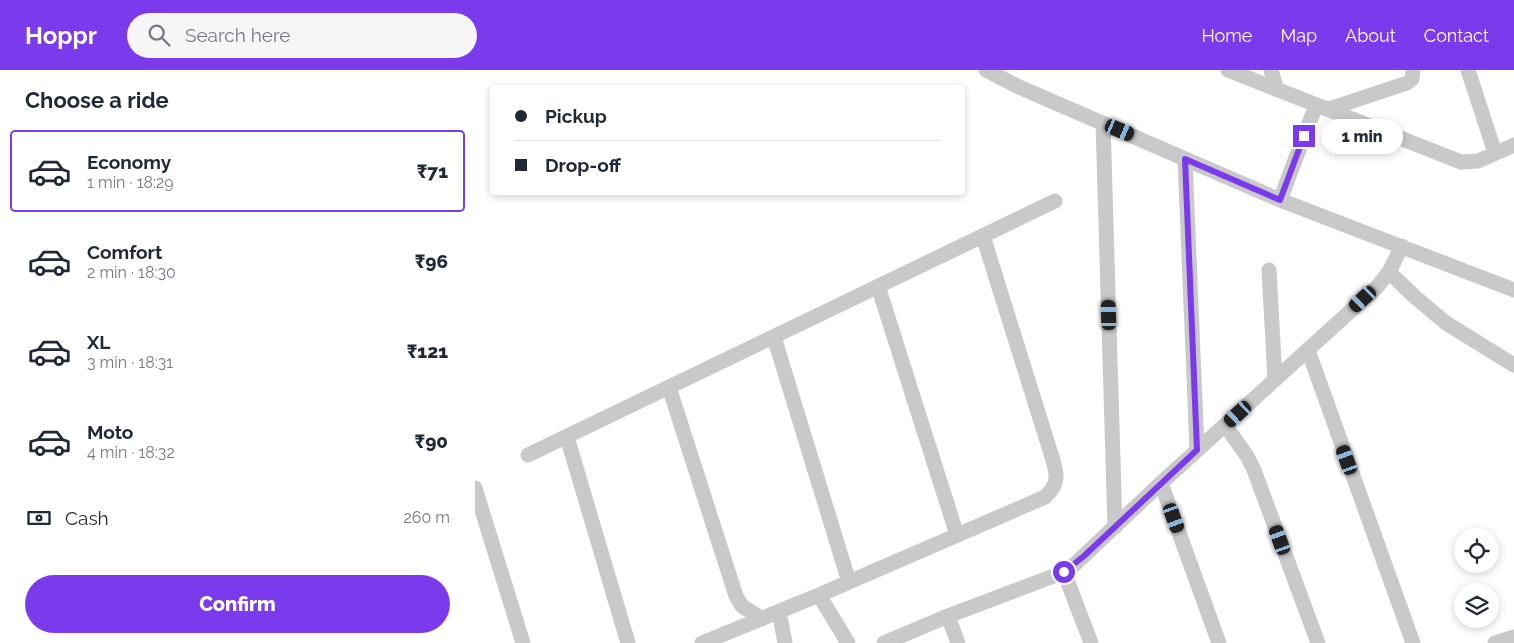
<!DOCTYPE html>
<meta charset="utf-8">
<style>
body{margin:0;font-family:Raleway,sans-serif;background:#f6f6f7;color:#1f2937;height:100vh;display:flex;flex-direction:column;font-size:19px;white-space:nowrap}
*{box-sizing:border-box;margin:0}
p{font-size:16px;color:#747a83}
.icon{flex:none;width:28px;height:28px;fill:none;stroke:currentColor;stroke-width:2;stroke-linecap:round;stroke-linejoin:round}
.map{position:relative;flex:1;overflow:hidden}
.panel{display:flex;flex-direction:column;background:#fff;width:475px}
.panel>*{flex:none}
.top-card{position:absolute;left:15px;top:15px;width:475px;height:110px;border-radius:5px;box-shadow:0 2px 8px #0003;display:grid;align-content:center;height:110px;padding:0 25px;background:#fff}
.tools{position:absolute;left:979px;top:458px;display:grid;gap:10px}
.tools a{display:grid;place-items:center;width:45px;height:45px;border-radius:50%;background:#fff;box-shadow:0 2px 8px #0003;font-size:25px}
.end{position:absolute;width:22px;height:22px;margin:-11px;border:6px solid #7c3aed;background:#fff;box-shadow:0 0 0 2px #fff}
.from{border-radius:50%}
.bubble{position:absolute;height:35px;border-radius:18px;background:#fff;box-shadow:0 2px 8px #0003;font-size:16px;font-weight:800;line-height:35px;text-align:center}
.car{position:absolute;width:15px;height:30px;margin:-15px -8px;border-radius:6px;box-shadow:0 0 4px 1px #0007;background:linear-gradient(#222 24%,#8ab4d8 0 40%,#222 0 76%,#8ab4d8 0 86%,#222 0)}
.top-card b{display:flex;align-items:center;gap:18px;height:48px;font-size:19px}
.top-card b+b{border-top:1px solid #e0e1e3}
.top-card i{width:12px;height:12px;background:#1f2937}
ul{padding:0;list-style:none}
li{display:flex;align-items:center;gap:15px;height:82px;margin:0 10px 8px;padding:0 15px;border:2px solid transparent;border-radius:5px}
li div{flex:1}
li b{display:block;font-size:19px}
li em{font-style:normal;font-weight:800}
li.active{border-color:#7c3aed}
li>.icon{width:45px;height:45px;stroke-width:1.5}
h2{padding:0 25px;font-size:22px;line-height:60px}
.pay{display:flex;align-items:center;gap:12px;height:55px;padding:0 25px;font-size:19px}
.pay p{margin-inline-start:auto}
.primary-button{display:flex;gap:10px;margin-top:auto;padding:10px 25px}
.primary-button a{flex:1;height:58px;border-radius:30px;background:#7c3aed;color:#fff;font-size:20px;font-weight:800;line-height:58px;text-align:center}
header{display:flex;align-items:center;gap:30px;box-sizing:border-box;height:70px;padding:0 25px;background:#7c3aed;color:#fff}
header strong{font-size:24px}
nav{display:flex;gap:28px;margin-inline-start:auto;font-size:18px}
.search{width:350px;height:45px;background:#f6f6f7;display:flex;align-items:center;gap:12px;box-sizing:border-box;padding:0 18px;border-radius:28px;color:#747a83;font-size:19px}
main{display:flex;flex:1;min-height:0}
.map>svg:first-child{display:block}
</style>
<header>
<strong>Hoppr</strong>
<div class="search"><svg class="icon" aria-label="search" viewBox="0 0 24 24"><circle cx="10" cy="10" r="6"/><path d="M15 15l6 6"/></svg>Search here</div>
<nav><a>Home</a><a>Map</a><a>About</a><a>Contact</a></nav>
</header>
<main>
<section class="panel">
<h2>Choose a ride</h2>
<ul>
<li class="active"><svg class="icon" aria-label="car" viewBox="0 0 24 24"><path d="M5 17H2v-5l4-1 3-4h7l3 4 3 1v5h-3M9 17h6M6 11h13"/><circle cx="7" cy="17" r="2"/><circle cx="17" cy="17" r="2"/></svg><div><b>Economy</b><p>1 min · 18:29</p></div><em>₹71</em></li>
<li><svg class="icon" aria-label="car" viewBox="0 0 24 24"><path d="M5 17H2v-5l4-1 3-4h7l3 4 3 1v5h-3M9 17h6M6 11h13"/><circle cx="7" cy="17" r="2"/><circle cx="17" cy="17" r="2"/></svg><div><b>Comfort</b><p>2 min · 18:30</p></div><em>₹96</em></li>
<li><svg class="icon" aria-label="car" viewBox="0 0 24 24"><path d="M5 17H2v-5l4-1 3-4h7l3 4 3 1v5h-3M9 17h6M6 11h13"/><circle cx="7" cy="17" r="2"/><circle cx="17" cy="17" r="2"/></svg><div><b>XL</b><p>3 min · 18:31</p></div><em>₹121</em></li>
<li><svg class="icon" aria-label="car" viewBox="0 0 24 24"><path d="M5 17H2v-5l4-1 3-4h7l3 4 3 1v5h-3M9 17h6M6 11h13"/><circle cx="7" cy="17" r="2"/><circle cx="17" cy="17" r="2"/></svg><div><b>Moto</b><p>4 min · 18:32</p></div><em>₹90</em></li>
</ul>
<div class="pay"><svg class="icon" aria-label="cash" viewBox="0 0 24 24"><path d="M3 7h18v10H3z"/><circle cx="12" cy="12" r="2"/></svg>Cash<p>260 m</p></div>
<div class="primary-button"><a>Confirm</a></div>
</section>
<div class="map">
<svg width="1039" height="573" viewBox="0 0 1039 573">
<rect width="100%" height="100%" fill="#fff"/>
<g fill="none" stroke-linecap="round" stroke-linejoin="round">
<path stroke="#c9c9c9" stroke-width="15" d="M 511,0 L 544,17 L 805,130 L 1039,220
M 753,0 L 986,92 L 1003,91 L 1039,75
M 796,0 L 802,20
M 993,0 L 1020,83
M 854,39 L 932,13 L 937,9 L 938,0
M 628,53 L 640,457
M 710,89 L 722,380
M 805,130 L 841,35
M 794,200 L 800,310
M 914,202 L 940,227 L 971,253 L 1039,295
M 403,216 L 482,465
M 299,267 L 374,512
M 833,280 L 938,573
M 194,317 L 261,526 L 267,536 L 287,549
M 750,355 L 772,386 L 779,400 L 843,573
M 92,367 L 153,573
M 53,385 L 580,131
M 686,413 L 744,573
M 0,418 L 48,573
M 589,502 L 616,573
M 344,525 L 373,573
M 304,541 L 310,573
M 473,546 L 483,573
M 227,573 L 344,525 L 570,427 C 585,413 582,404 577,387 L 508,166
M 409,573 L 473,546 L 589,502 L 599,495 L 686,413 L 902,217 L 914,202 L 927,176
M 1020,573 L 1039,567"/>
</g>
<g fill="none" stroke-linecap="round" stroke-linejoin="round">
<path stroke="#7c3aed" stroke-width="6" d="M 589,502 L 609,486 L 722,380 L 710,89 L 805,130 L 829,66"/>
</g>
</svg>
<div class="tools">
<a><svg class="icon" aria-label="locate" viewBox="0 0 24 24"><circle cx="12" cy="12" r="6"/><path d="M12 2v4M12 18v4M2 12h4M18 12h4"/></svg></a>
<a><svg class="icon" aria-label="layers" viewBox="0 0 24 24"><path d="M12 4l9 5-9 5-9-5zM3 14l9 5 9-5"/></svg></a>
</div>
<i class="end from" style="left:589px;top:502px"></i>
<i class="end" style="left:829px;top:66px"></i>
<div class="bubble" style="left:846px;top:49px;width:82px">1 min</div>
<i class="car" style="left:645px;top:60px;rotate:113deg"></i>
<i class="car" style="left:888px;top:229px;rotate:227deg"></i>
<i class="car" style="left:634px;top:245px;rotate:358deg"></i>
<i class="car" style="left:763px;top:344px;rotate:228deg"></i>
<i class="car" style="left:872px;top:390px;rotate:340deg"></i>
<i class="car" style="left:699px;top:448px;rotate:160deg"></i>
<i class="car" style="left:805px;top:470px;rotate:340deg"></i>
<div class="top-card">
<b><i class="from"></i>Pickup</b>
<b><i></i>Drop-off</b>
</div>
</div>
</main>
